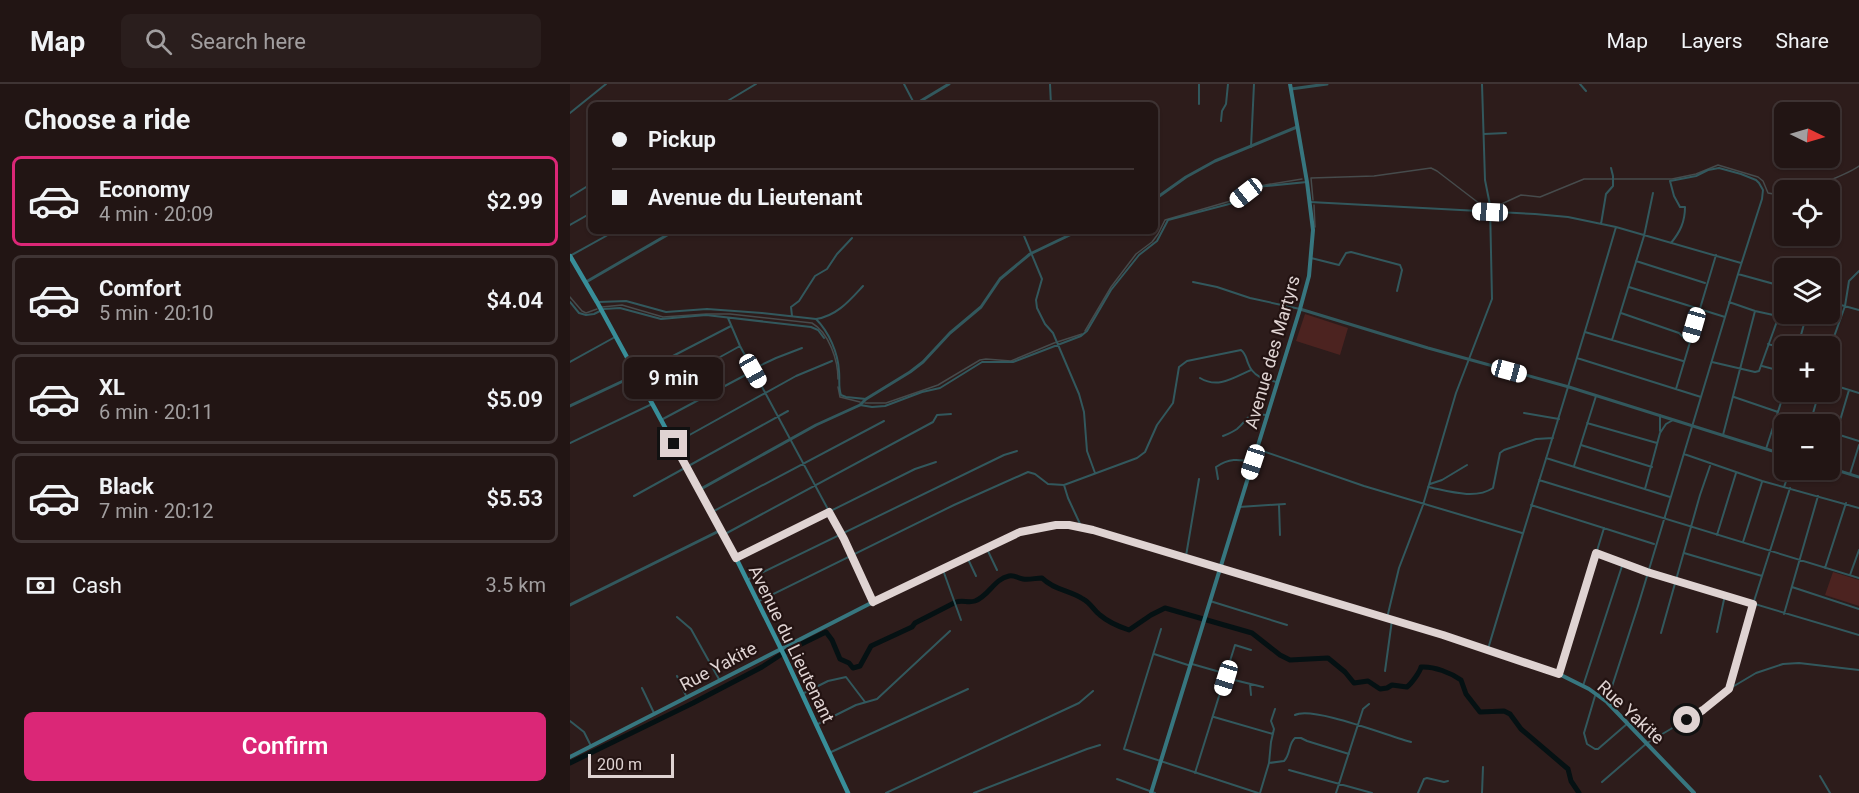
<!DOCTYPE html>
<meta charset="utf-8">
<style>
body{margin:0;font-family:Roboto,sans-serif;background:#2a1e1d;color:#f1f3f6;height:100vh;display:flex;flex-direction:column;font-size:22px;white-space:nowrap}
*{box-sizing:border-box;margin:0}
p{font-size:20px;color:#a29fa0}
.icon{flex:none;width:33px;height:33px;fill:none;stroke:currentColor;stroke-width:2;stroke-linecap:round;stroke-linejoin:round}
.map{position:relative;flex:1;overflow:hidden}
.panel{display:flex;flex-direction:column;background:#221514;width:570px}
.panel>*{flex:none}
.hud{position:absolute;left:18px;top:18px;width:570px;height:132px;border-radius:9px;box-shadow:0 2px 4px #0004,0 0 0 2px #3f3434;display:grid;align-content:center;height:132px;padding:0 24px;background:#221514}
.needle{width:39px;rotate:95deg}
.tools{position:absolute;left:1204px;top:18px;display:grid;gap:12px}
.tools a{display:grid;place-items:center;width:66px;height:66px;border-radius:9px;background:#221514;box-shadow:0 2px 4px #0004,0 0 0 2px #3f3434;font-size:30px}
.scale{position:absolute;left:18px;bottom:15px;width:86px;box-sizing:border-box;padding-left:6px;border:3px solid #dfd3d2;border-top:0;font-size:16px;line-height:21px;white-space:nowrap;color:#dfd3d2;-webkit-text-stroke:4px #231312;paint-order:stroke}
.end{position:absolute;width:27px;height:27px;margin:-14px;border:8px solid #dfd3d2;background:#111;box-shadow:0 0 0 3px #111}
.from{border-radius:50%}
.bubble{position:absolute;height:42px;border-radius:9px;background:#221514;box-shadow:0 2px 4px #0004,0 0 0 2px #3f3434;font-size:20px;font-weight:600;line-height:42px;text-align:center}
.car{position:absolute;width:18px;height:36px;margin:-18px -9px;border-radius:8px;box-shadow:0 0 4px 2px #0007;background:linear-gradient(#fff 24%,#345 0 40%,#fff 0 76%,#345 0 86%,#fff 0)}
.hud b{display:flex;align-items:center;gap:21px;height:57px;font-size:22px}
.hud b+b{border-top:2px solid #3f3434}
.hud i{width:15px;height:15px;background:#f1f3f6}
ul{padding:0;list-style:none}
li{display:flex;align-items:center;gap:18px;height:90px;margin:0 12px 9px;padding:0 12px;border:3px solid #3f3434;border-radius:9px}
li div{flex:1}
li b{display:block;font-size:22px}
li em{font-style:normal;font-weight:600}
li.current{border-color:#db2777}
li>.icon{width:54px;height:54px;stroke-width:1.5}
h2{padding:0 24px;font-size:27px;line-height:72px}
.pay{display:flex;align-items:center;gap:15px;height:66px;padding:0 24px;font-size:22px}
.pay p{margin-inline-start:auto}
.cta{display:flex;gap:12px;margin-top:auto;padding:12px 24px}
.cta a{flex:1;height:69px;border-radius:9px;background:#db2777;color:#fff;font-size:24px;font-weight:600;line-height:69px;text-align:center}
header{display:flex;align-items:center;gap:36px;box-sizing:border-box;height:84px;padding:0 30px;background:#221514;border-bottom:2px solid #3f3434}
header strong{font-size:28px}
nav{display:flex;gap:33px;margin-inline-start:auto;font-size:21px}
.search{width:420px;height:54px;background:#2a1e1d;display:flex;align-items:center;gap:15px;box-sizing:border-box;padding:0 21px;border-radius:9px;color:#a29fa0;font-size:22px}
main{display:flex;flex:1;min-height:0}
.map>svg:first-child{display:block}
</style>
<header>
<strong>Map</strong>
<div class="search"><svg class="icon" aria-label="search" viewBox="0 0 24 24"><circle cx="10" cy="10" r="6"/><path d="M15 15l6 6"/></svg>Search here</div>
<nav><a>Map</a><a>Layers</a><a>Share</a></nav>
</header>
<main>
<section class="panel">
<h2>Choose a ride</h2>
<ul>
<li class="current"><svg class="icon" aria-label="car" viewBox="0 0 24 24"><path d="M5 17H2v-5l4-1 3-4h7l3 4 3 1v5h-3M9 17h6M6 11h13"/><circle cx="7" cy="17" r="2"/><circle cx="17" cy="17" r="2"/></svg><div><b>Economy</b><p>4 min · 20:09</p></div><em>$2.99</em></li>
<li><svg class="icon" aria-label="car" viewBox="0 0 24 24"><path d="M5 17H2v-5l4-1 3-4h7l3 4 3 1v5h-3M9 17h6M6 11h13"/><circle cx="7" cy="17" r="2"/><circle cx="17" cy="17" r="2"/></svg><div><b>Comfort</b><p>5 min · 20:10</p></div><em>$4.04</em></li>
<li><svg class="icon" aria-label="car" viewBox="0 0 24 24"><path d="M5 17H2v-5l4-1 3-4h7l3 4 3 1v5h-3M9 17h6M6 11h13"/><circle cx="7" cy="17" r="2"/><circle cx="17" cy="17" r="2"/></svg><div><b>XL</b><p>6 min · 20:11</p></div><em>$5.09</em></li>
<li><svg class="icon" aria-label="car" viewBox="0 0 24 24"><path d="M5 17H2v-5l4-1 3-4h7l3 4 3 1v5h-3M9 17h6M6 11h13"/><circle cx="7" cy="17" r="2"/><circle cx="17" cy="17" r="2"/></svg><div><b>Black</b><p>7 min · 20:12</p></div><em>$5.53</em></li>
</ul>
<div class="pay"><svg class="icon" aria-label="cash" viewBox="0 0 24 24"><path d="M3 7h18v10H3z"/><circle cx="12" cy="12" r="2"/></svg>Cash<p>3.5 km</p></div>
<div class="cta"><a>Confirm</a></div>
</section>
<div class="map">
<svg width="1289" height="709" viewBox="0 0 1289 709">
<rect width="100%" height="100%" fill="#2d1c1b"/>
<path fill="#4c2320" d="M 735,230 L 778,244 L 770,271 L 726,257 Z
M 1263,488 L 1289,496 L 1289,522 L 1255,511 Z"/>
<g fill="none" stroke-linecap="round" stroke-linejoin="round">
<path stroke="#464b4c" stroke-width="1.5" d="M 689,102 L 732,95
M 1250,106 L 1251,104 L 1257,102 L 1257,97 C 1262,96 1284,86 1289,82
M 743,116 L 741,94 L 804,92 L 861,84 L 867,87 L 910,120 L 916,123 L 925,123 L 951,111 L 970,113 L 1014,95 L 1102,95 L 1126,90 L 1148,81 L 1188,93 L 1193,97 L 1198,109 L 1215,112
M 744,121 L 745,143
M 0,213 L 12,227 L 16,229 L 27,225
M 32,223 L 52,221 L 93,233 L 136,230 L 160,230 L 242,239 C 259,249 268,276 268,295
M 515,247 L 541,203 L 566,170 L 582,158 L 588,150 L 595,136 L 664,116 L 684,103
M 268,303 L 270,313 L 290,318
M 295,319 L 316,319 L 368,301 L 410,276 L 416,275 L 441,277 L 484,259 L 512,250"/>
<path stroke="#051113" stroke-width="5" d="M 0,679 L 123,619 L 192,583 L 215,568 L 256,548 L 262,556 L 270,575 L 279,579 L 283,584 L 290,582 L 301,562 L 342,543 L 345,539 L 386,518 C 392,516 399,519 405,517 C 419,512 424,495 439,492 C 445,491 447,494 453,495 C 459,496 466,494 472,494 C 484,506 499,506 513,515 C 521,519 523,526 530,531 C 538,538 550,543 559,546 L 581,531 L 595,524 L 682,549 L 710,571 L 720,576 L 758,574 L 775,588 L 784,599 L 798,597 L 810,605 L 817,604 L 822,601 L 837,603 C 841,600 850,588 851,583 C 864,582 881,589 891,596 L 896,610 L 910,628 L 934,627 L 940,630 L 951,645 L 998,685 L 1001,697 L 1009,709"/>
<path stroke="#32585d" stroke-width="2" d="M 334,0 L 345,21
M 480,0 L 481,21
M 1010,0 L 1016,7
M 629,20 L 629,0
M 151,21 L 186,0
M 0,29 L 36,0
M 651,37 L 652,27 L 656,20 L 658,0
M 914,50 L 936,49
M 681,63 L 684,0
M 0,113 L 21,100
M 740,118 L 965,130 L 998,133 L 1046,143 L 1171,179
M 1031,140 L 1036,110 L 1043,102 L 1043,92 L 1041,84
M 0,141 L 21,129
M 452,147 L 472,195 L 466,216 L 467,224 L 475,240 L 483,249 L 509,310 L 514,328 L 517,367 L 525,389
M 0,172 L 45,147
M 741,174 L 769,181 L 776,169 L 781,168 L 830,181 L 832,186 L 827,207
M 1066,177 L 1135,199
M 1168,190 L 1215,203
M 623,198 L 647,203 L 680,214 L 730,225
M 1059,203 L 1155,233
M 0,218 L 9,229 L 16,231 L 24,230 L 34,225 L 50,224 L 91,235 L 136,231 L 241,243 L 248,246 L 254,254
M 29,218 L 56,217 L 96,228 L 137,225 L 192,229 L 246,235 C 259,248 268,269 269,287 C 270,295 268,303 271,311 L 276,313 L 296,315
M 1159,218 L 1185,227 L 1208,232
M 1260,218 L 1289,226
M 1051,229 L 1109,249 L 1118,258
M 222,232 L 221,223 L 229,217 L 245,192 L 257,185 L 267,170 L 282,154
M 158,234 L 170,262 L 274,455 L 303,518
M 246,235 C 267,232 280,216 293,202
M 1015,248 L 1113,277
M 1042,256 L 1074,152 L 1083,109
M 1198,260 L 1215,265
M 1228,262 L 1234,240 L 1239,230
M 1260,264 L 1275,222 L 1279,197 L 1289,187
M 1007,274 L 1131,313
M 0,278 L 45,253
M 1142,278 L 1185,288 L 1189,287 L 1215,215
M 1192,282 L 1215,288
M 183,285 L 206,274 L 232,264
M 68,290 L 161,242
M 630,294 C 648,305 663,294 681,286
M 1260,300 L 1289,309
M 1106,305 L 1146,171
M 78,313 L 170,262
M 1164,313 L 1208,328
M 290,321 L 302,323 L 315,322 L 352,308 L 370,304 L 412,278 L 443,278 L 511,252 L 517,247 L 541,206 L 569,171 L 587,157 L 598,136 L 663,119 L 686,103 L 737,98
M 954,329 L 989,335
M 1090,331 L 1090,347
M 91,336 L 183,287
M 1017,339 L 1087,359
M 1240,340 L 1249,308
M 1260,348 L 1289,357
M 1266,350 L 1279,306
M 1153,351 L 1185,227
M 653,352 C 658,350 663,348 667,345 C 680,334 675,329 697,331
M 0,359 L 82,320
M 105,359 L 226,292 L 262,277
M 1011,361 L 1082,383
M 687,365 L 794,402 L 952,449
M 1196,365 L 1215,306
M 1114,370 L 1192,397 L 1289,424
M 976,374 L 1100,413
M 1004,382 L 1026,312
M 1280,390 L 1289,361
M 648,395 L 646,383 C 659,374 668,375 683,378
M 969,396 L 1289,494
M 860,400 L 872,396 L 897,381
M 494,401 L 498,414 L 511,442
M 858,403 C 878,407 905,416 923,404 L 930,369 L 934,366 L 966,355 L 983,354
M 1214,403 L 1220,386
M 1075,405 L 1090,349 L 1096,340 L 1103,336
M 64,412 L 218,327
M 709,421 L 710,451
M 961,421 L 1084,460
M 669,423 L 715,420
M 142,428 L 314,337
M 155,450 L 363,338 L 367,331 L 381,330
M 1147,451 L 1166,389
M 1173,458 L 1192,398
M 417,465 L 427,486
M 1026,469 L 1077,488 L 1289,551
M 1114,469 L 1192,492
M 616,472 L 629,395
M 397,473 L 406,492
M 166,474 L 345,385 L 366,378
M 1255,484 L 1276,419
M 373,486 L 391,536
M 1280,491 L 1289,466
M 179,495 L 434,371 L 447,367
M 1222,503 L 1289,525
M 640,517 L 717,541
M 187,518 L 384,421 L 458,388 L 465,390 L 478,400 L 494,401 L 567,374 L 575,368 L 587,341 L 603,319 L 609,283 L 617,277 L 671,266 C 676,270 676,274 678,279 C 683,293 694,295 707,298
M 1214,530 L 1248,412
M 107,533 L 121,545 L 150,597
M 817,534 L 829,484 L 853,421 L 886,309 L 922,215 L 920,121 L 915,96 L 912,0
M 591,545 L 554,665 L 688,709
M 1147,548 L 1155,511
M 1091,549 L 1130,411 L 1140,382
M 918,565 C 960,424 1005,284 1046,143
M 584,570 L 621,582
M 622,580 L 657,590
M 815,587 L 822,536
M 989,590 L 1034,444
M 107,592 L 117,614
M 656,594 L 693,603
M 680,600 L 681,611
M 1013,602 L 1053,479
M 72,604 L 84,629
M 1159,605 L 1171,558 L 1220,404
M 234,609 L 258,597 L 276,593 L 295,618
M 1025,612 L 1014,649 L 1017,660 L 1025,665 L 1028,665 L 1058,639
M 1037,618 L 1068,522 L 1168,190 L 1192,115 L 1193,106 L 1189,99 L 1186,96 L 1171,90 L 1149,84 L 1138,86 L 1126,92 L 1100,97 L 1104,112 L 1110,123 L 1115,123 C 1115,138 1110,148 1101,159
M 725,631 C 743,622 818,652 841,658
M 644,633 L 703,650
M 0,637 L 14,648 L 21,662
M 246,641 L 286,621 L 307,615 L 380,547
M 259,669 L 398,605
M 699,679 L 714,677 C 721,670 718,660 725,654 L 731,654 L 737,657 L 779,670
M 719,686 L 802,709
M 625,689 L 665,561 L 681,566
M 1250,692 L 1260,709
M 547,695 L 585,709
M 1032,698 L 1077,659 L 1133,626 L 1159,605 L 1186,589 L 1213,580 L 1229,579 L 1289,586
M 316,709 L 509,619 L 523,607
M 404,709 L 517,665 L 530,661
M 690,709 L 699,679 L 701,658 L 704,645 L 701,637 L 705,625
M 766,709 L 793,625 L 799,620
M 848,709 L 854,695 L 857,694 L 874,698 L 878,697
M 912,709 L 913,683"/>
<path stroke="#32585d" stroke-width="3" d="M 721,5 L 757,0
M 344,21 L 379,0
M 585,115 L 616,93 L 645,77 L 727,43
M 16,198 L 104,147
M 730,225 L 858,264 L 999,303 L 1215,371
M 0,322 L 66,291
M 1260,384 L 1289,393
M 129,406 L 246,341 L 290,321 L 296,315 L 340,288 L 353,278 L 380,249 L 411,223 L 430,195 L 460,170 L 508,147
M 0,521 L 151,446"/>
<path stroke="#37767f" stroke-width="4" d="M 0,673 L 303,518 L 450,448 L 486,441 L 499,441 L 523,446 L 650,483 L 873,551 L 989,590 L 1019,605 L 1037,618 L 1124,709
M 581,709 L 730,225 L 739,192 L 743,146 L 737,98 L 720,0"/>
<path stroke="#388e99" stroke-width="4.5" d="M 0,172 L 27,218 L 166,474 L 214,571 L 278,709"/>
</g>
<g fill="none" stroke-linecap="round" stroke-linejoin="round">
<path stroke="#dfd3d2" stroke-width="8" d="M 104,360 L 166,474 L 259,428 L 274,455 L 303,518 L 450,448 L 486,441 L 499,441 L 523,446 L 873,551 L 989,590 L 1026,469 L 1077,488 L 1183,520 L 1159,605 L 1133,626 L 1117,636"/>
</g>
<g text-anchor="middle" dominant-baseline="central" stroke-width="4.5" stroke-linejoin="round" paint-order="stroke">
<g font-size="18" fill="#dfd3d2" stroke="#231312">
<text transform="translate(702 268) rotate(-74)">Avenue des Martyrs</text>
<text transform="translate(222 560) rotate(64)">Avenue du Lieutenant</text>
<text transform="translate(148 582) rotate(-28)">Rue Yakite</text>
<text transform="translate(1061 628) rotate(43)">Rue Yakite</text>
</g>
</g>
</svg>
<div class="tools">
<a><svg class="needle" viewBox="-14 -14 28 28"><path d="M0-13l5 13h-10z" fill="#e53935"/><path d="M0 13l5-13h-10z" fill="#a29fa0"/></svg></a>
<a><svg class="icon" aria-label="locate" viewBox="0 0 24 24"><circle cx="12" cy="12" r="6"/><path d="M12 2v4M12 18v4M2 12h4M18 12h4"/></svg></a>
<a><svg class="icon" aria-label="layers" viewBox="0 0 24 24"><path d="M12 4l9 5-9 5-9-5zM3 14l9 5 9-5"/></svg></a>
<a>+</a>
<a>−</a>
</div>
<div class="scale">200 m</div>
<i class="end from" style="left:1117px;top:636px"></i>
<i class="end" style="left:104px;top:360px"></i>
<div class="bubble" style="left:54px;top:273px;width:99px">9 min</div>
<i class="car" style="left:676px;top:109px;rotate:232deg"></i>
<i class="car" style="left:920px;top:128px;rotate:273deg"></i>
<i class="car" style="left:1124px;top:241px;rotate:196deg"></i>
<i class="car" style="left:183px;top:287px;rotate:151deg"></i>
<i class="car" style="left:939px;top:287px;rotate:105deg"></i>
<i class="car" style="left:683px;top:378px;rotate:198deg"></i>
<i class="car" style="left:656px;top:594px;rotate:197deg"></i>
<div class="hud">
<b><i class="from"></i>Pickup</b>
<b><i></i>Avenue du Lieutenant</b>
</div>
</div>
</main>
